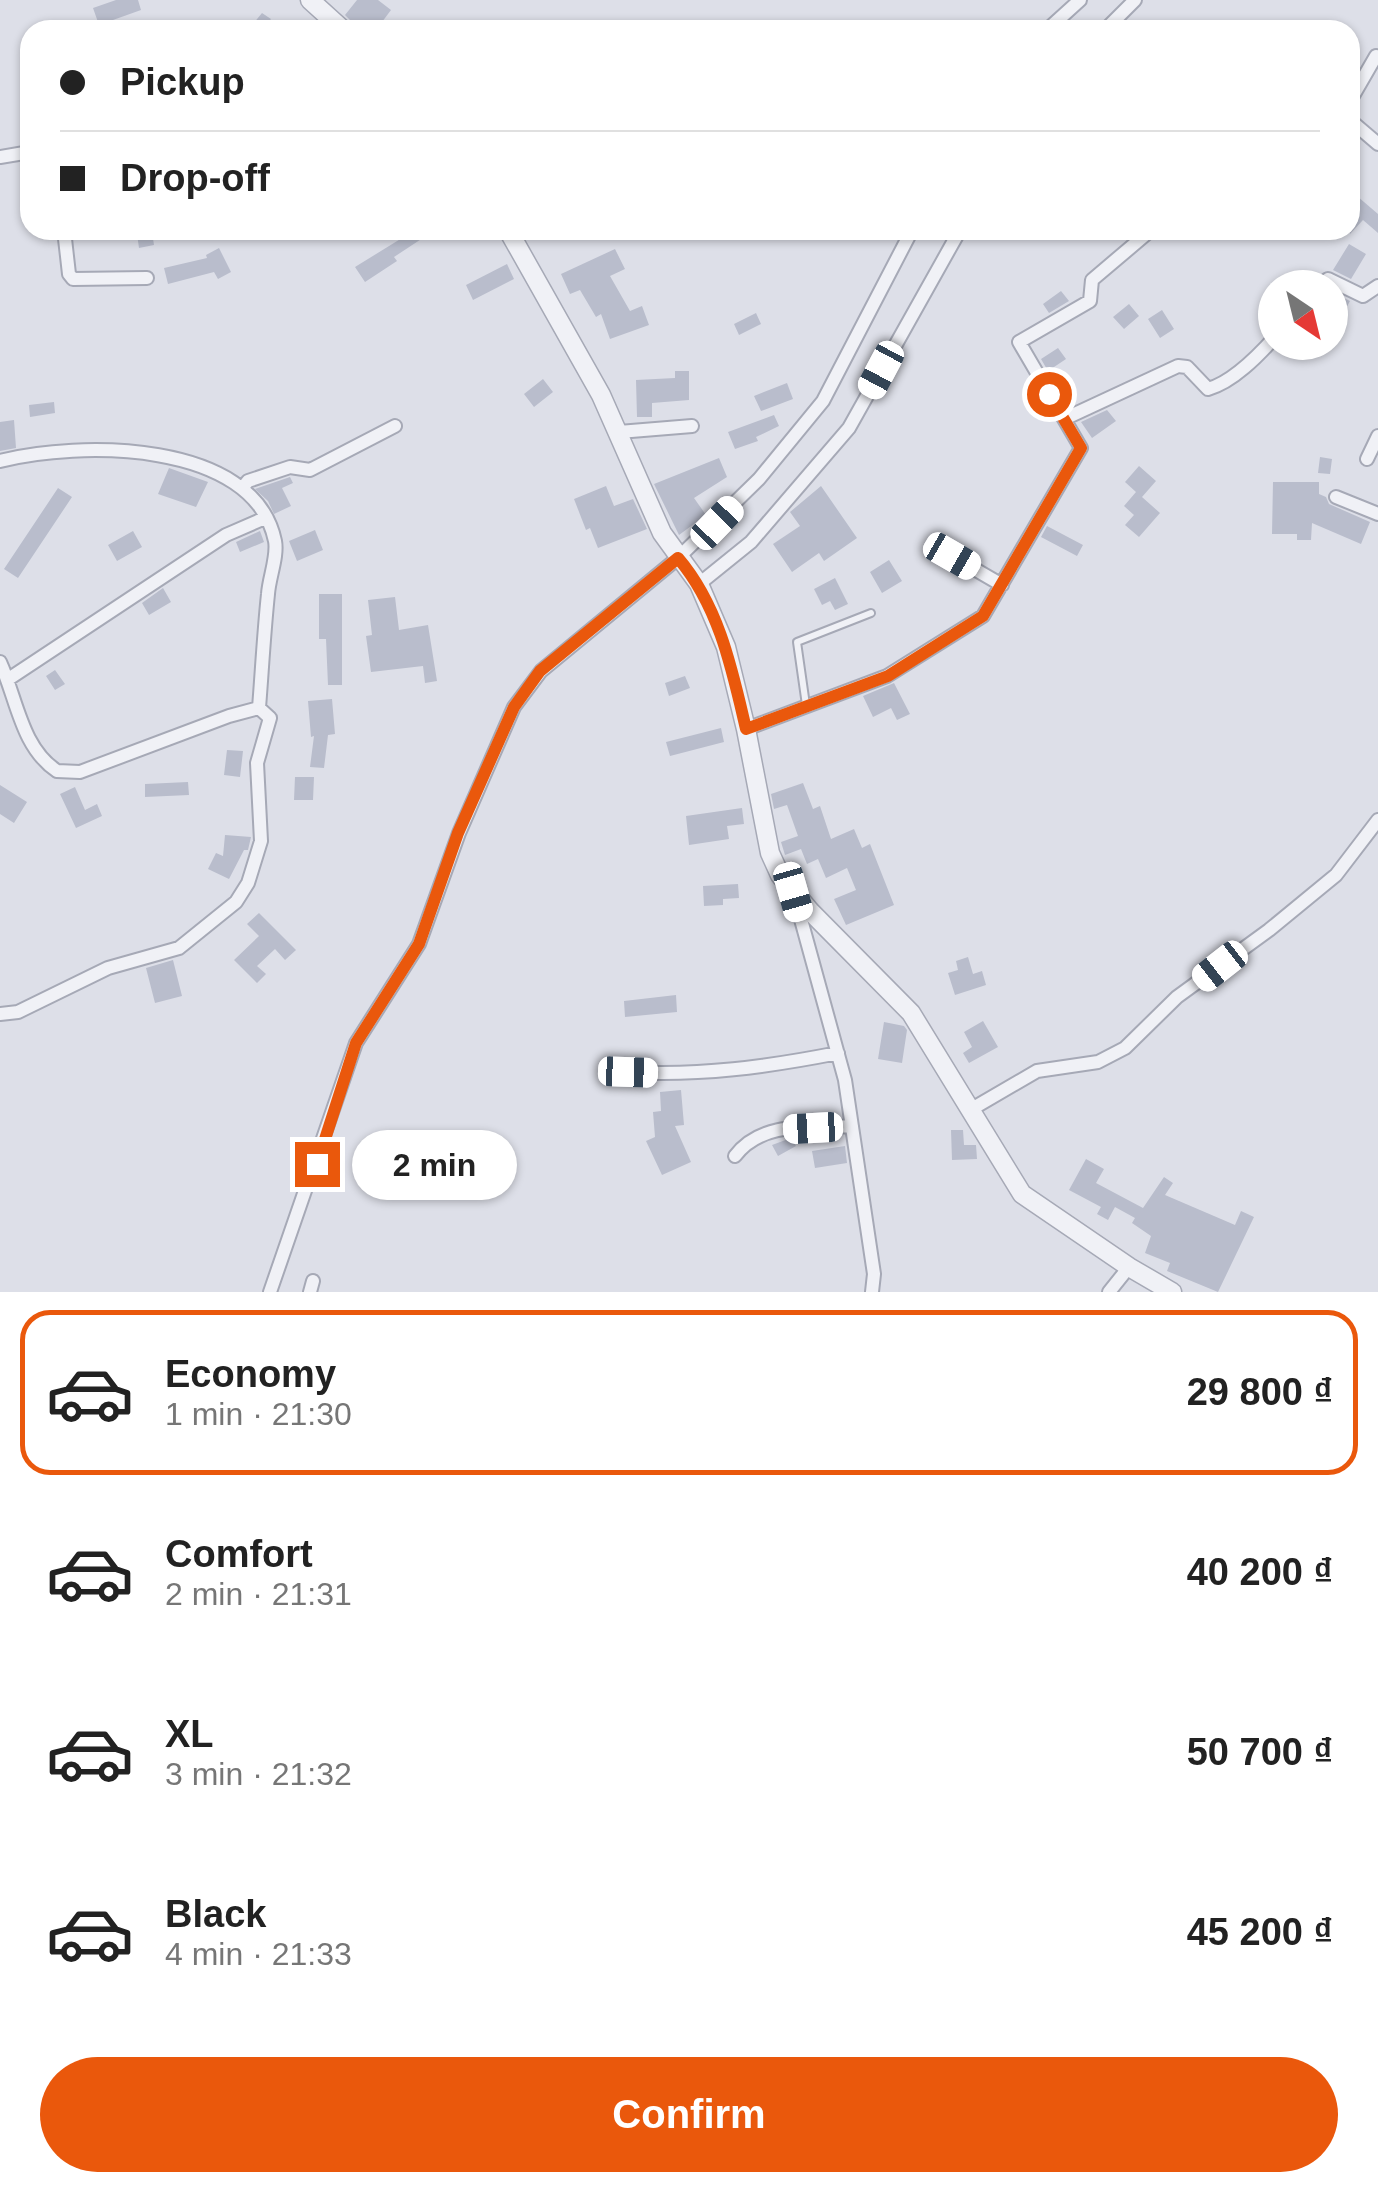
<!DOCTYPE html>
<meta charset="utf-8">
<style>
body{margin:0;font-family:Helvetica,sans-serif;background:#f2f2f2;color:#222;height:100vh;display:flex;flex-direction:column;font-size:38px;white-space:nowrap}
*{box-sizing:border-box;margin:0}
p{font-size:32px;color:#767676}
.icon{flex:none;width:55px;height:55px;fill:none;stroke:currentColor;stroke-width:2;stroke-linecap:round;stroke-linejoin:round}
.map{position:relative;height:1292px;overflow:hidden}
.panel{display:flex;flex-direction:column;background:#fff;flex:1}
.panel>*{flex:none}
.banner{position:absolute;left:20px;top:20px;width:1340px;height:220px;border-radius:30px;box-shadow:0 2px 8px #0004;display:grid;align-content:center;height:220px;padding:0 40px;background:#fff}
.needle{width:65px;rotate:145deg}
.tools{position:absolute;left:1258px;top:270px;display:grid;gap:20px}
.tools a{display:grid;place-items:center;width:90px;height:90px;border-radius:50%;background:#fff;box-shadow:0 2px 8px #0004;font-size:50px}
.end{position:absolute;width:45px;height:45px;margin:-22px;border:12px solid #ea580c;background:#fff;box-shadow:0 0 0 5px #fff}
.from{border-radius:50%}
.bubble{position:absolute;height:70px;border-radius:35px;background:#fff;box-shadow:0 2px 8px #0004;font-size:32px;font-weight:800;line-height:70px;text-align:center}
.car{position:absolute;width:30px;height:60px;margin:-30px -15px;border-radius:12px;box-shadow:0 0 8px 2px #0007;background:linear-gradient(#fff 24%,#345 0 40%,#fff 0 76%,#345 0 86%,#fff 0)}
.banner b{display:flex;align-items:center;gap:35px;height:95px;font-size:38px}
.banner b+b{border-top:2px solid #e0e0e0}
.banner i{width:25px;height:25px;background:#222}
ul{padding:18px 0 0;list-style:none}
li{display:flex;align-items:center;gap:30px;height:165px;margin:0 20px 15px;padding:0 20px;border:5px solid transparent;border-radius:30px}
li div{flex:1}
li b{display:block;font-size:38px}
li em{font-style:normal;font-weight:800}
li.on{border-color:#ea580c}
li>.icon{width:90px;height:90px;stroke-width:1.5}
.primary-button{display:flex;gap:20px;margin-top:auto;padding:20px 40px}
.primary-button a{flex:1;height:115px;border-radius:60px;background:#ea580c;color:#fff;font-size:40px;font-weight:800;line-height:115px;text-align:center}
.map>svg:first-child{display:block}
</style>
<div class="map">
<svg width="1378" height="1292" viewBox="0 0 1378 1292">
<rect width="100%" height="100%" fill="#dddfe8"/>
<path fill="#b9bdcc" d="M 116,0 L 138,0 L 141,10 L 99,25 L 93,8 Z
M 357,0 L 378,0 L 391,10 L 376,30 L 360,30 L 345,15 Z
M 262,13 L 271,19 L 262,30 L 248,30 Z
M 1357,196 L 1378,214 L 1378,233 L 1363,220 L 1350,234 L 1350,204 Z
M 415,230 L 435,230 L 394,257 L 397,261 L 365,282 L 355,267 Z
M 152,232 L 154,245 L 139,248 L 137,234 Z
M 1349,244 L 1366,254 L 1351,279 L 1333,270 Z
M 219,248 L 231,272 L 218,279 L 214,272 L 168,284 L 164,268 L 207,258 L 206,255 Z
M 615,249 L 625,269 L 610,276 L 630,311 L 642,306 L 649,325 L 610,339 L 601,314 L 596,317 L 580,290 L 570,294 L 561,274 Z
M 507,264 L 514,279 L 473,300 L 466,285 Z
M 1061,291 L 1069,301 L 1049,313 L 1043,304 Z
M 1330,291 L 1350,301 L 1340,319 L 1330,314 Z
M 1129,304 L 1139,316 L 1124,329 L 1113,317 Z
M 1162,310 L 1174,329 L 1160,338 L 1148,319 Z
M 756,313 L 761,324 L 739,335 L 734,324 Z
M 1058,348 L 1066,359 L 1048,371 L 1041,359 Z
M 675,371 L 689,371 L 689,400 L 652,403 L 652,417 L 637,417 L 636,380 L 675,378 Z
M 543,379 L 553,392 L 534,407 L 524,394 Z
M 787,383 L 793,399 L 761,411 L 754,396 Z
M 54,402 L 55,413 L 30,417 L 29,405 Z
M 1107,410 L 1116,421 L 1092,438 L 1081,422 Z
M 774,415 L 779,426 L 756,437 L 758,441 L 735,449 L 728,432 Z
M 14,420 L 16,448 L 0,451 L 0,422 Z
M 1320,457 L 1332,459 L 1330,474 L 1318,473 Z
M 719,458 L 727,477 L 694,498 L 706,515 L 679,535 L 654,484 Z
M 1139,466 L 1156,481 L 1142,497 L 1160,513 L 1139,537 L 1125,525 L 1134,515 L 1124,506 L 1136,492 L 1125,482 Z
M 169,468 L 208,482 L 196,507 L 158,494 Z
M 290,477 L 293,483 L 282,488 L 291,506 L 274,514 L 268,501 L 255,489 Z
M 1273,482 L 1319,482 L 1319,494 L 1326,497 L 1329,504 L 1370,522 L 1361,544 L 1312,523 L 1311,540 L 1297,540 L 1297,534 L 1272,534 Z
M 606,486 L 614,506 L 633,499 L 647,529 L 598,548 L 590,528 L 586,530 L 574,499 Z
M 821,486 L 857,538 L 824,561 L 819,553 L 792,572 L 773,544 L 800,526 L 790,512 Z
M 58,488 L 72,497 L 18,578 L 4,569 Z
M 1047,526 L 1083,545 L 1077,556 L 1041,537 Z
M 315,530 L 323,550 L 297,561 L 289,541 Z
M 133,531 L 142,547 L 117,561 L 108,545 Z
M 260,531 L 264,542 L 240,552 L 236,542 Z
M 889,560 L 902,581 L 882,593 L 870,572 Z
M 835,578 L 848,604 L 835,610 L 830,601 L 822,605 L 814,589 Z
M 163,588 L 171,602 L 149,615 L 142,603 Z
M 319,594 L 342,594 L 342,685 L 328,685 L 326,639 L 319,639 Z
M 395,597 L 399,630 L 428,625 L 437,681 L 425,683 L 423,666 L 371,672 L 366,636 L 372,635 L 368,600 Z
M 55,670 L 65,684 L 55,690 L 46,676 Z
M 685,676 L 690,688 L 669,696 L 665,683 Z
M 894,683 L 910,714 L 897,720 L 891,708 L 873,717 L 863,696 Z
M 332,699 L 335,734 L 328,735 L 324,768 L 310,767 L 314,736 L 311,737 L 308,701 Z
M 721,728 L 724,742 L 670,756 L 666,742 Z
M 227,750 L 243,751 L 240,777 L 224,775 Z
M 295,777 L 314,777 L 313,800 L 294,800 Z
M 188,782 L 189,795 L 145,797 L 145,784 Z
M 803,783 L 813,809 L 820,806 L 831,839 L 854,829 L 862,848 L 870,844 L 894,905 L 846,925 L 834,899 L 856,890 L 847,868 L 826,878 L 818,859 L 807,864 L 801,849 L 785,855 L 781,842 L 798,836 L 787,805 L 774,809 L 771,794 Z
M 0,785 L 27,802 L 14,823 L 0,814 Z
M 75,787 L 85,810 L 97,804 L 102,816 L 76,828 L 60,794 Z
M 742,808 L 744,824 L 727,826 L 729,839 L 689,845 L 686,816 Z
M 225,835 L 251,837 L 248,850 L 244,850 L 229,879 L 208,869 L 216,853 L 223,856 Z
M 738,884 L 739,898 L 723,899 L 723,905 L 704,906 L 703,886 Z
M 259,913 L 296,950 L 285,960 L 275,949 L 257,966 L 266,974 L 257,983 L 234,960 L 259,936 L 247,924 Z
M 968,957 L 973,974 L 982,971 L 986,985 L 955,995 L 948,973 L 958,970 L 956,961 Z
M 173,960 L 182,996 L 155,1003 L 146,968 Z
M 676,995 L 677,1012 L 625,1017 L 624,1001 Z
M 983,1021 L 998,1047 L 969,1063 L 963,1053 L 972,1047 L 964,1032 Z
M 884,1022 L 904,1026 L 907,1030 L 902,1063 L 878,1059 Z
M 681,1090 L 684,1125 L 675,1126 L 691,1162 L 662,1175 L 646,1141 L 655,1137 L 653,1112 L 661,1111 L 660,1092 Z
M 951,1130 L 963,1130 L 964,1145 L 976,1145 L 977,1159 L 952,1160 Z
M 791,1138 L 796,1146 L 778,1156 L 772,1145 Z
M 845,1146 L 847,1163 L 815,1168 L 812,1151 Z
M 1086,1159 L 1104,1169 L 1096,1183 L 1143,1208 L 1164,1177 L 1173,1183 L 1165,1195 L 1235,1225 L 1241,1211 L 1254,1217 L 1218,1292 L 1167,1271 L 1170,1263 L 1145,1253 L 1151,1236 L 1132,1223 L 1135,1218 L 1115,1207 L 1108,1220 L 1097,1214 L 1101,1207 L 1069,1190 Z"/>
<g fill="none" stroke-linecap="round" stroke-linejoin="round">
<g stroke="#a6a9b6" stroke-width="10">
<path id="service" d="M 806,705 L 797,642 L 871,613"/>
</g>
<g stroke="#a6a9b6" stroke-width="16">
<path id="minor" d="M 1047,30 L 1080,0
M 1105,30 L 1135,0
M 1350,101 L 1376,56
M 1350,120 L 1378,144
M 0,157 L 30,152
M 64,230 L 69,274 L 73,279 L 147,278
M 1316,288 L 1328,279 L 1363,296 L 1378,286
M 1064,419 L 1178,366 L 1187,367 L 1208,389 C 1233,382 1258,356 1275,337
M 619,432 L 692,426
M 1367,459 L 1378,436
M 0,461 C 77,441 254,439 275,541 C 278,556 269,578 268,594 C 264,632 262,670 259,708
M 244,486 L 248,481 L 290,467 L 310,470 L 395,426
M 1336,497 L 1378,514
M 952,556 L 1002,585
M 699,584 L 751,542 L 849,428 L 960,230
M 0,662 C 17,699 21,747 57,771 L 80,772 L 229,716 L 259,708
M 7,680 L 226,535 L 265,518
M 746,729 L 887,676 L 983,616 L 1081,448 L 1019,342 L 1090,301 L 1092,280 L 1151,230
M 794,894 L 845,1080 L 874,1274 L 872,1292
M 0,1014 L 18,1012 L 108,968 L 179,948 L 236,902 L 248,883 L 261,841 L 257,763 L 270,718 L 259,708
M 628,1072 C 700,1076 767,1067 838,1053
M 970,1110 L 1037,1071 L 1098,1062 L 1125,1048 L 1177,997 L 1269,930 L 1336,875 L 1378,820
M 735,1156 C 762,1120 812,1128 852,1126
M 270,1292 L 356,1043 L 419,944 L 459,833 L 514,707 L 541,671 L 678,558 L 759,479 L 823,401 L 912,230
M 310,1292 L 313,1281
M 1109,1292 L 1129,1267"/>
</g>
<g stroke="#a6a9b6" stroke-width="21">
<path id="tertiary" d="M 310,0 L 343,30
M 508,230 L 601,395 L 662,533 L 699,584 L 726,647 L 746,729 L 770,853 L 780,875 L 810,911 L 911,1013 L 1022,1194 L 1129,1267 L 1172,1292"/>
</g>
<use href="#service" stroke="#f0f1f6" stroke-width="6"/>
<use href="#minor" stroke="#f0f1f6" stroke-width="12"/>
<use href="#tertiary" stroke="#f0f1f6" stroke-width="18"/>
</g>
<g fill="none" stroke-linecap="round" stroke-linejoin="round">
<path stroke="#ea580c" stroke-width="12" d="M 317,1164 L 356,1043 L 419,944 L 458,833 L 514,707 L 540,671 L 678,558 C 719,606 732,669 746,729 L 888,676 L 983,616 L 1081,448 L 1049,394"/>
</g>
</svg>
<div class="tools">
<a><svg class="needle" viewBox="-14 -14 28 28"><path d="M0-13l5 13h-10z" fill="#e53935"/><path d="M0 13l5-13h-10z" fill="#767676"/></svg></a>
</div>
<i class="end from" style="left:1049px;top:394px"></i>
<i class="end" style="left:317px;top:1164px"></i>
<div class="bubble" style="left:352px;top:1130px;width:165px">2 min</div>
<i class="car" style="left:881px;top:370px;rotate:208deg"></i>
<i class="car" style="left:717px;top:523px;rotate:44deg"></i>
<i class="car" style="left:952px;top:556px;rotate:120deg"></i>
<i class="car" style="left:793px;top:892px;rotate:164deg"></i>
<i class="car" style="left:1220px;top:966px;rotate:232deg"></i>
<i class="car" style="left:628px;top:1072px;rotate:92deg"></i>
<i class="car" style="left:813px;top:1128px;rotate:267deg"></i>
<div class="banner">
<b><i class="from"></i>Pickup</b>
<b><i></i>Drop-off</b>
</div>
</div>
<section class="panel">
<ul>
<li class="on"><svg class="icon" aria-label="car" viewBox="0 0 24 24"><path d="M5 17H2v-5l4-1 3-4h7l3 4 3 1v5h-3M9 17h6M6 11h13"/><circle cx="7" cy="17" r="2"/><circle cx="17" cy="17" r="2"/></svg><div><b>Economy</b><p>1 min · 21:30</p></div><em>29 800 ₫</em></li>
<li><svg class="icon" aria-label="car" viewBox="0 0 24 24"><path d="M5 17H2v-5l4-1 3-4h7l3 4 3 1v5h-3M9 17h6M6 11h13"/><circle cx="7" cy="17" r="2"/><circle cx="17" cy="17" r="2"/></svg><div><b>Comfort</b><p>2 min · 21:31</p></div><em>40 200 ₫</em></li>
<li><svg class="icon" aria-label="car" viewBox="0 0 24 24"><path d="M5 17H2v-5l4-1 3-4h7l3 4 3 1v5h-3M9 17h6M6 11h13"/><circle cx="7" cy="17" r="2"/><circle cx="17" cy="17" r="2"/></svg><div><b>XL</b><p>3 min · 21:32</p></div><em>50 700 ₫</em></li>
<li><svg class="icon" aria-label="car" viewBox="0 0 24 24"><path d="M5 17H2v-5l4-1 3-4h7l3 4 3 1v5h-3M9 17h6M6 11h13"/><circle cx="7" cy="17" r="2"/><circle cx="17" cy="17" r="2"/></svg><div><b>Black</b><p>4 min · 21:33</p></div><em>45 200 ₫</em></li>
</ul>
<div class="primary-button"><a>Confirm</a></div>
</section>
